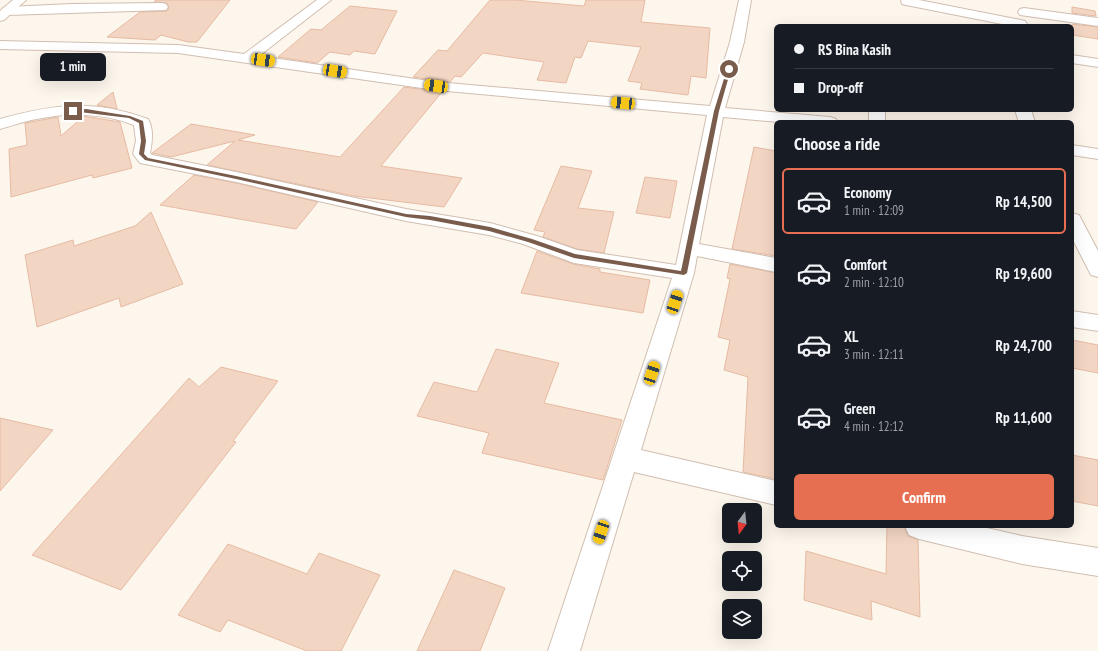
<!DOCTYPE html>
<meta charset="utf-8">
<style>
body{margin:0;font-family:"PT Sans Narrow",sans-serif;background:#20242c;color:#f1f3f6;height:100vh;display:flex;flex-direction:column;font-size:15px;white-space:nowrap}
*{box-sizing:border-box;margin:0}
p{font-size:13px;color:#9ea1a6}
.icon{flex:none;width:22px;height:22px;fill:none;stroke:currentColor;stroke-width:2;stroke-linecap:round;stroke-linejoin:round}
.map{position:relative;flex:1;overflow:hidden}
.side{position:absolute;left:774px;top:120px;width:300px;height:408px;display:flex;flex-direction:column;background:#171b24;border-radius:6px;box-shadow:0 4px 16px #0002}
.side>*{flex:none}
.top-card{position:absolute;left:774px;top:24px;width:300px;height:88px;border-radius:6px;box-shadow:0 4px 16px #0002;display:grid;align-content:center;height:88px;padding:0 20px;background:#171b24}
.needle{width:26px;rotate:195deg}
.tools{position:absolute;left:722px;top:503px;display:grid;gap:8px}
.tools a{display:grid;place-items:center;width:40px;height:40px;border-radius:6px;background:#171b24;box-shadow:0 4px 16px #0002;font-size:20px}
.end{position:absolute;width:18px;height:18px;margin:-9px;border:5px solid #7a5c4d;background:#fff;box-shadow:0 0 0 2px #fff}
.from{border-radius:50%}
.bubble{position:absolute;height:28px;border-radius:6px;background:#171b24;box-shadow:0 4px 16px #0002;font-size:13px;font-weight:800;line-height:28px;text-align:center}
.car{position:absolute;width:12px;height:24px;margin:-12px -6px;border-radius:5px;box-shadow:0 0 3px 1px #0007;background:linear-gradient(#f5c518 24%,#345 0 40%,#f5c518 0 76%,#345 0 86%,#f5c518 0)}
.top-card b{display:flex;align-items:center;gap:14px;height:38px;font-size:15px}
.top-card b+b{border-top:1px solid #363941}
.top-card i{width:10px;height:10px;background:#f1f3f6}
ul{padding:0;list-style:none}
li{display:flex;align-items:center;gap:12px;height:66px;margin:0 8px 6px;padding:0 12px;border:2px solid transparent;border-radius:6px}
li div{flex:1}
li b{display:block;font-size:15px}
li em{font-style:normal;font-weight:800}
li.selected{border-color:#e76f51}
li>.icon{width:36px;height:36px;stroke-width:1.5}
h2{padding:0 20px;font-size:18px;line-height:48px}
.button{display:flex;gap:8px;margin-top:auto;padding:8px 20px}
.button a{flex:1;height:46px;border-radius:6px;background:#e76f51;color:#fff;font-size:16px;font-weight:800;line-height:46px;text-align:center}
.map>svg:first-child{display:block}
</style>
<div class="map">
<svg width="1098" height="651" viewBox="0 0 1098 651">
<rect width="100%" height="100%" fill="#fdf6ec"/>
<path fill="#f3d5c3" stroke="#e6bba3" d="M 156,0 L 230,0 L 197,42 L 188,42 L 161,35 L 155,40 L 107,37 L 140,12 L 167,11 L 169,8 L 167,3 L 154,2 Z
M 490,0 L 515,0 L 584,6 L 586,0 L 645,0 L 641,22 L 710,28 L 706,78 L 691,76 L 688,95 L 640,89 L 642,83 L 628,81 L 641,47 L 588,41 L 581,58 L 575,57 L 566,83 L 537,80 L 544,62 L 483,53 L 461,77 L 455,76 L 450,82 L 413,77 L 438,50 L 447,51 Z
M 350,6 L 397,11 L 375,54 L 354,51 L 350,55 L 330,52 L 317,63 L 278,57 L 311,29 L 321,30 Z
M 1072,7 L 1095,11 L 1096,16 L 1072,13 Z
M 1072,24 L 1098,27 L 1098,39 L 1072,35 Z
M 404,87 L 442,92 L 381,166 L 462,178 L 444,207 L 354,196 L 207,165 L 235,141 L 171,157 L 152,153 L 191,124 L 255,135 L 238,140 L 340,157 Z
M 113,92 L 117,109 L 97,105 Z
M 84,116 L 120,122 L 132,168 L 93,178 L 92,175 L 11,197 L 9,149 L 27,145 L 25,123 L 58,117 L 61,136 Z
M 754,147 L 776,151 L 776,256 L 732,249 Z
M 561,166 L 592,171 L 578,208 L 614,212 L 604,253 L 577,249 L 543,237 L 545,232 L 534,230 Z
M 194,175 L 236,183 L 318,202 L 296,229 L 160,205 Z
M 645,177 L 677,181 L 670,218 L 636,213 Z
M 151,212 L 183,284 L 121,307 L 119,298 L 37,327 L 25,255 L 73,240 L 74,246 L 135,226 Z
M 537,251 L 573,264 L 600,269 L 600,272 L 650,280 L 643,313 L 521,293 Z
M 730,264 L 776,273 L 776,479 L 743,472 L 748,377 L 724,370 L 730,340 L 718,337 L 730,279 L 727,278 Z
M 1072,340 L 1098,345 L 1098,373 L 1072,368 Z
M 496,349 L 559,363 L 544,403 L 622,420 L 603,480 L 482,453 L 489,433 L 417,416 L 434,382 L 477,392 Z
M 221,367 L 278,381 L 233,441 L 236,442 L 121,590 L 32,555 L 189,378 L 199,387 Z
M 0,418 L 53,430 L 0,491 Z
M 1072,455 L 1098,460 L 1098,506 L 1072,501 Z
M 887,526 L 904,526 L 908,536 L 918,540 L 920,617 L 871,601 L 872,620 L 804,600 L 806,551 L 886,574 Z
M 228,544 L 307,574 L 319,553 L 380,575 L 341,651 L 307,651 L 228,620 L 220,632 L 178,615 Z
M 454,570 L 505,588 L 480,651 L 417,651 Z"/>
<g fill="none" stroke-linecap="round" stroke-linejoin="round">
<g stroke="#d1beb0" stroke-width="2">
<path id="minor" d="M 317,0 L 331,0 L 259,56 L 436,82 L 710,106 L 730,42 L 739,0 L 751,0 L 744,42 L 725,108 L 830,117 L 836,119 L 838,122 L 779,122 L 723,117 L 699,244 L 776,258 L 776,272 L 697,256 L 694,273 L 641,450 L 776,481 L 776,505 L 634,472 L 580,651 L 548,651 L 672,278 L 574,263 L 523,244 L 489,235 L 406,221 L 236,182 L 140,163 L 133,154 L 136,141 L 134,125 C 106,114 72,112 42,118 C 28,120 14,125 0,129 L 0,119 C 54,104 93,99 148,119 C 154,128 152,143 150,153 L 152,155 L 236,172 L 406,209 L 490,223 L 537,236 L 577,250 L 676,265 L 707,115 L 436,90 L 178,53 L 0,49 L 0,41 L 178,45 L 244,54 Z
M 901,0 L 919,0 L 1021,20 L 1025,21 L 1027,24 L 1026,26 L 1012,26 L 906,5 L 902,4 Z
M 162,3 L 166,4 L 168,7 L 166,10 L 7,15 L 3,14 L 1,11 L 3,8 L 7,7 L 72,4 Z
M 1024,8 L 1098,18 L 1098,26 L 1020,15 L 1018,12 L 1020,9 Z
M 1072,55 L 1098,59 L 1098,67 L 1072,63 Z
M 869,110 L 885,110 L 885,122 L 869,122 Z
M 1015,110 L 1031,110 L 1035,122 L 1019,122 Z
M 1072,145 L 1098,149 L 1098,159 L 1072,155 Z
M 1072,213 L 1079,215 L 1098,251 L 1098,277 L 1091,275 L 1072,238 Z
M 1072,311 L 1098,315 L 1098,331 L 1072,327 Z
M 905,526 L 978,526 L 1022,536 L 1098,548 L 1098,576 L 1022,564 L 919,539 L 909,535 Z"/>
</g>
<g stroke="#d6c0b0" stroke-width="2">
<path id="secondary" d="M 13,0 L 26,0 L 4,20 L 0,21 L 0,11 Z"/>
</g>
<use href="#minor" fill="#fff" fill-rule="evenodd"/>
<use href="#secondary" fill="#fff" fill-rule="evenodd"/>
</g>
<path fill="#7a5c4d" d="M 729,68 L 731,69 L 719,111 L 687,273 L 684,275 L 574,258 L 528,242 L 489,231 L 430,220 L 406,217 L 236,179 L 145,160 L 139,154 L 141,141 L 139,123 L 129,118 L 71,111 L 86,109 L 130,116 L 143,121 L 146,141 L 144,154 L 148,158 L 236,176 L 406,214 L 430,216 L 490,227 L 532,239 L 575,254 L 681,271 L 714,111 L 727,69 Z"/>
</svg>
<div class="tools">
<a><svg class="needle" viewBox="-14 -14 28 28"><path d="M0-13l5 13h-10z" fill="#e53935"/><path d="M0 13l5-13h-10z" fill="#9ea1a6"/></svg></a>
<a><svg class="icon" aria-label="locate" viewBox="0 0 24 24"><circle cx="12" cy="12" r="6"/><path d="M12 2v4M12 18v4M2 12h4M18 12h4"/></svg></a>
<a><svg class="icon" aria-label="layers" viewBox="0 0 24 24"><path d="M12 4l9 5-9 5-9-5zM3 14l9 5 9-5"/></svg></a>
</div>
<i class="end from" style="left:729px;top:69px"></i>
<i class="end" style="left:73px;top:111px"></i>
<div class="bubble" style="left:40px;top:53px;width:66px">1 min</div>
<i class="car" style="left:263px;top:60px;rotate:98deg"></i>
<i class="car" style="left:335px;top:71px;rotate:99deg"></i>
<i class="car" style="left:436px;top:86px;rotate:278deg"></i>
<i class="car" style="left:623px;top:103px;rotate:275deg"></i>
<i class="car" style="left:675px;top:302px;rotate:18deg"></i>
<i class="car" style="left:652px;top:373px;rotate:18deg"></i>
<i class="car" style="left:601px;top:532px;rotate:198deg"></i>
<div class="top-card">
<b><i class="from"></i>RS Bina Kasih</b>
<b><i></i>Drop-off</b>
</div>
<section class="side">
<h2>Choose a ride</h2>
<ul>
<li class="selected"><svg class="icon" aria-label="car" viewBox="0 0 24 24"><path d="M5 17H2v-5l4-1 3-4h7l3 4 3 1v5h-3M9 17h6M6 11h13"/><circle cx="7" cy="17" r="2"/><circle cx="17" cy="17" r="2"/></svg><div><b>Economy</b><p>1 min · 12:09</p></div><em>Rp 14,500</em></li>
<li><svg class="icon" aria-label="car" viewBox="0 0 24 24"><path d="M5 17H2v-5l4-1 3-4h7l3 4 3 1v5h-3M9 17h6M6 11h13"/><circle cx="7" cy="17" r="2"/><circle cx="17" cy="17" r="2"/></svg><div><b>Comfort</b><p>2 min · 12:10</p></div><em>Rp 19,600</em></li>
<li><svg class="icon" aria-label="car" viewBox="0 0 24 24"><path d="M5 17H2v-5l4-1 3-4h7l3 4 3 1v5h-3M9 17h6M6 11h13"/><circle cx="7" cy="17" r="2"/><circle cx="17" cy="17" r="2"/></svg><div><b>XL</b><p>3 min · 12:11</p></div><em>Rp 24,700</em></li>
<li><svg class="icon" aria-label="car" viewBox="0 0 24 24"><path d="M5 17H2v-5l4-1 3-4h7l3 4 3 1v5h-3M9 17h6M6 11h13"/><circle cx="7" cy="17" r="2"/><circle cx="17" cy="17" r="2"/></svg><div><b>Green</b><p>4 min · 12:12</p></div><em>Rp 11,600</em></li>
</ul>
<div class="button"><a>Confirm</a></div>
</section>
</div>
